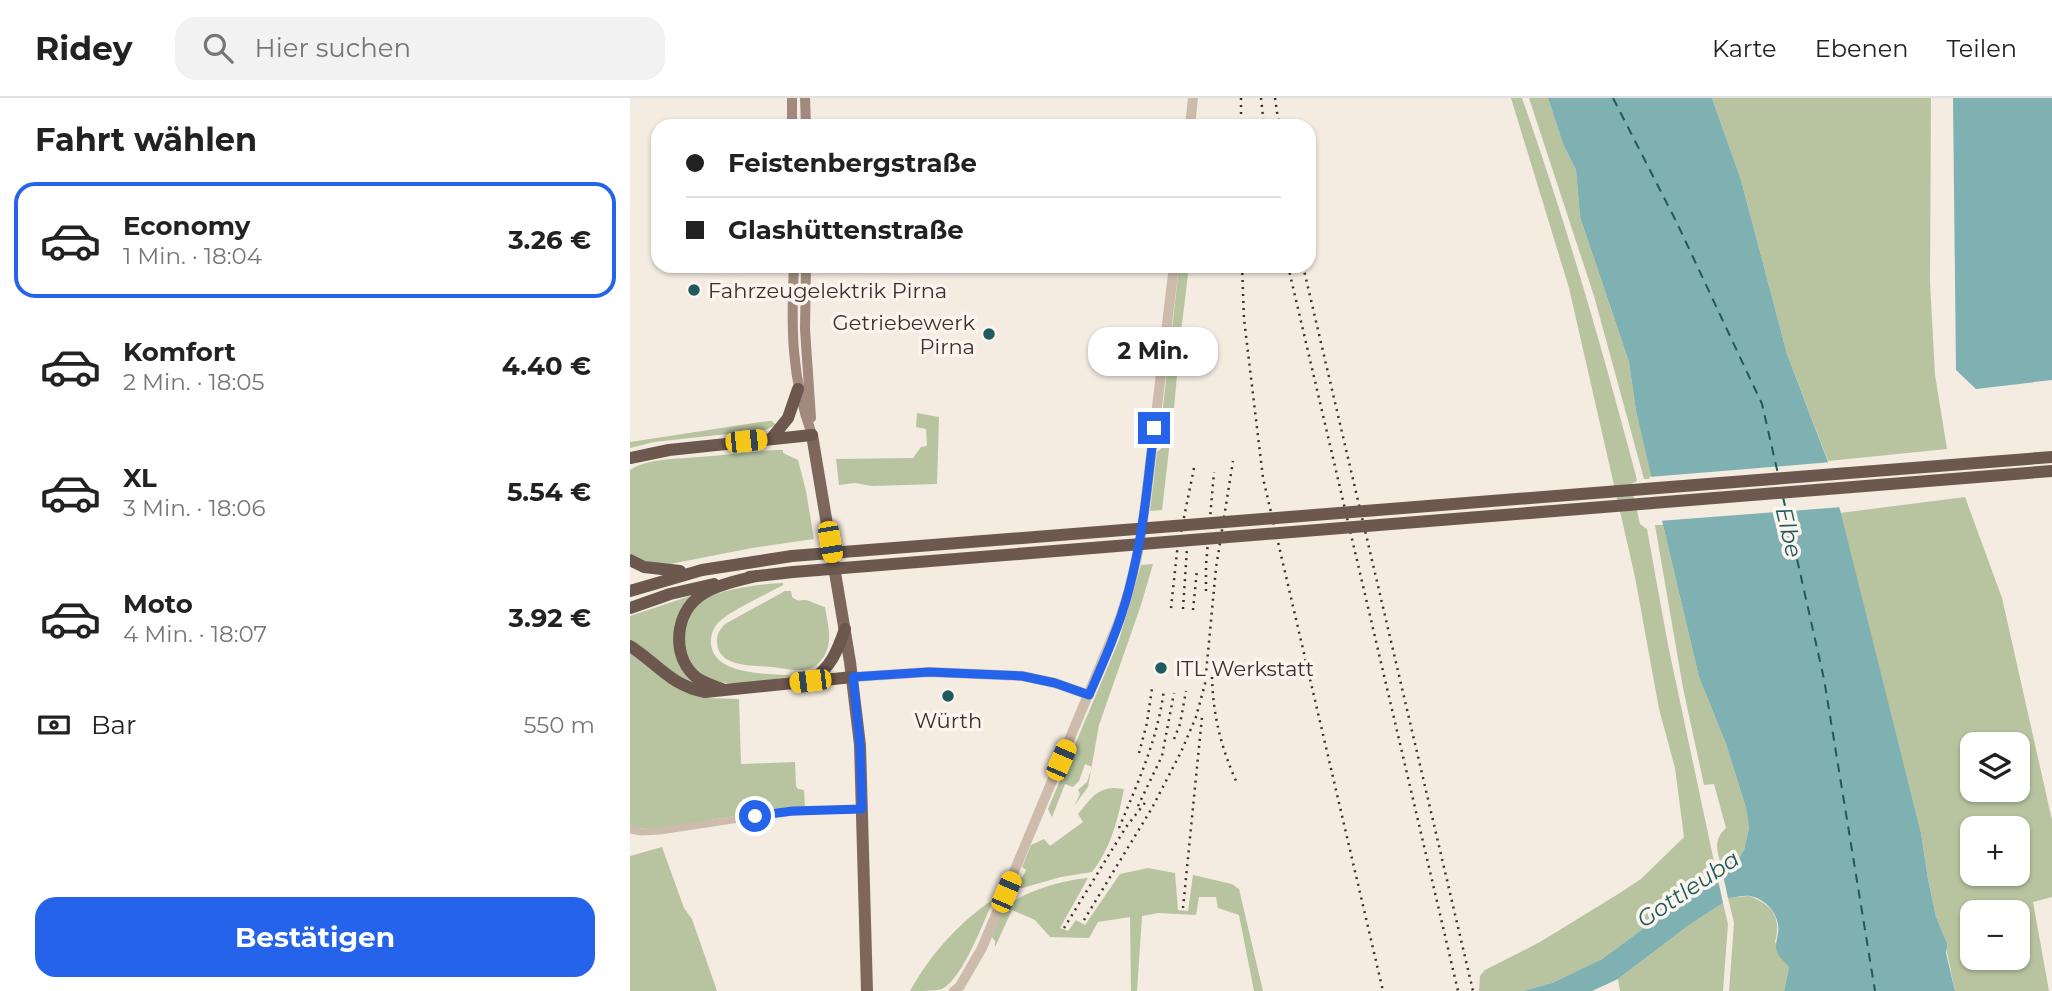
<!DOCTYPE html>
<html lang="de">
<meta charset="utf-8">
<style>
body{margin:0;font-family:Montserrat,sans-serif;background:#f2f2f2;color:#222;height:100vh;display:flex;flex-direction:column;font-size:26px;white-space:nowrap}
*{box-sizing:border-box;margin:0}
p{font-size:23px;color:#767676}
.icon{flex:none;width:38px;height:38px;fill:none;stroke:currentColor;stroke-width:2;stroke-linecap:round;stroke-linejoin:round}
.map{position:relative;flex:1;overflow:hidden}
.panel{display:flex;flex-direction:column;background:#fff;width:630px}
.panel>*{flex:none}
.top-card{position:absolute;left:21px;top:21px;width:665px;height:154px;border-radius:21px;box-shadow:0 2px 5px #0004;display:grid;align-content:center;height:154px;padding:0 35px;background:#fff}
.tools{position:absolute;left:1330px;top:634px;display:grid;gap:14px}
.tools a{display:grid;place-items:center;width:70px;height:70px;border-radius:14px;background:#fff;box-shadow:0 2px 5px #0004;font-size:35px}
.end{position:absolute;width:32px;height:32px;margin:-16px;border:9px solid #2563eb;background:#fff;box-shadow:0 0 0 4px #fff}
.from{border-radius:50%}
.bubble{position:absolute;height:49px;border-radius:21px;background:#fff;box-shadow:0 2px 5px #0004;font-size:23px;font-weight:700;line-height:49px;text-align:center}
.car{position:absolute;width:21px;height:42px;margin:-21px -10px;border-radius:9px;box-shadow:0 0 5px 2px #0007;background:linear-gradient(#f5c518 24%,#345 0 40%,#f5c518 0 76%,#345 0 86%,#f5c518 0)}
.top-card b{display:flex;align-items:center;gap:24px;height:66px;font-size:26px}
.top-card b+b{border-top:2px solid #e0e0e0}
.top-card i{width:18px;height:18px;background:#222}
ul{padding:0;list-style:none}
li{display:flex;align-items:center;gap:21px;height:116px;margin:0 14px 10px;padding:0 21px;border:4px solid transparent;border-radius:21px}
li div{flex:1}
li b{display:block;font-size:26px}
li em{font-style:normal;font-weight:700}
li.on{border-color:#2563eb}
li>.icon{width:63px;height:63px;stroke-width:1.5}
h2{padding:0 35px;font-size:32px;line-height:84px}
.pay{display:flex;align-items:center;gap:18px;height:77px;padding:0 35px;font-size:26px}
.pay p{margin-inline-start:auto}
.primary-button{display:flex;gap:14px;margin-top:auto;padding:14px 35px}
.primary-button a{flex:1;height:80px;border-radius:21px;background:#2563eb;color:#fff;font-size:28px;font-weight:700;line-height:80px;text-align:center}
header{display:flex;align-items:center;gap:42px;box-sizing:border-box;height:98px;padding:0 35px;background:#fff;border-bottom:2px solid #e0e0e0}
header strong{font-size:33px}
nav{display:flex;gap:38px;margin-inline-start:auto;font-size:24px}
.search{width:490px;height:63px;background:#f2f2f2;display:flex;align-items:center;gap:18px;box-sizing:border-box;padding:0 24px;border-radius:21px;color:#767676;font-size:26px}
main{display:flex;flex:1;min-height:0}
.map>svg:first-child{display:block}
</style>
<header>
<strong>Ridey</strong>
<div class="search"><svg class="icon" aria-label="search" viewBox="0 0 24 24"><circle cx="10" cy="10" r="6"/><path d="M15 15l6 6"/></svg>Hier suchen</div>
<nav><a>Karte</a><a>Ebenen</a><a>Teilen</a></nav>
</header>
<main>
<section class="panel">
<h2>Fahrt wählen</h2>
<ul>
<li class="on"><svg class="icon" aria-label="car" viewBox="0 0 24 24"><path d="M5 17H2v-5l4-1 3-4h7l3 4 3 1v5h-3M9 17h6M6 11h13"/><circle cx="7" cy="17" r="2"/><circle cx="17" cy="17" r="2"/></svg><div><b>Economy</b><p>1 Min. · 18:04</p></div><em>3.26 €</em></li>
<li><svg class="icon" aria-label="car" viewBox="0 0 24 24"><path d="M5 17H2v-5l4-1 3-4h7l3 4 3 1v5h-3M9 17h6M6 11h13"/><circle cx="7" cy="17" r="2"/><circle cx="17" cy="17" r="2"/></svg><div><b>Komfort</b><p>2 Min. · 18:05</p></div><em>4.40 €</em></li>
<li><svg class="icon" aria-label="car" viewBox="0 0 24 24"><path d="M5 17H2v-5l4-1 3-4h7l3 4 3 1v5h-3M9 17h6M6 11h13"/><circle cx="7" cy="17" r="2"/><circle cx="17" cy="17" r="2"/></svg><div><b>XL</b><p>3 Min. · 18:06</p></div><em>5.54 €</em></li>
<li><svg class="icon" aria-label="car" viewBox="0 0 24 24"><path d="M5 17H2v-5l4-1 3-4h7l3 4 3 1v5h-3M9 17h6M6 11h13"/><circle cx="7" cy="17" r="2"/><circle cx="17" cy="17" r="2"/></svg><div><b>Moto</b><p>4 Min. · 18:07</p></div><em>3.92 €</em></li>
</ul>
<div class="pay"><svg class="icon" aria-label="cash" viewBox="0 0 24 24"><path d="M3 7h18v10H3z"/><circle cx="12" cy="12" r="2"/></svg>Bar<p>550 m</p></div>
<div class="primary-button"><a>Bestätigen</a></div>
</section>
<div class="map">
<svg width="1422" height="893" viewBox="0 0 1422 893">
<rect width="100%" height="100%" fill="#f4ebe1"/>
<path fill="#b8c4a0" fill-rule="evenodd" d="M 881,0 L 892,0 C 936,124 972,250 1006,378 L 1007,383 L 1001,386 L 1010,426 L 1017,431 L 1038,547 L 1086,773 L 1063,794 L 972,861 L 922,885 L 893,893 L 849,893 L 850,878 L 855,872 L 910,844 L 985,798 L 1011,781 L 1054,739 L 1045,670 L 1029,611 L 1005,479 L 939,190 Z
M 899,0 L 918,0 L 933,46 L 946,72 L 950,119 L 999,264 L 1006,313 L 1023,381 L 1014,381 L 964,198 Z
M 1082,0 L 1301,0 L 1300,184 L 1305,277 L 1317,351 L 1198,363 L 1157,256 L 1111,82 Z
M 549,168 L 559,168 L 550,242 L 542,232 Z
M 541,246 L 549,257 L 542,331 L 529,343 L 540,247 Z
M 287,315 L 309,319 L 307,386 L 242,388 L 225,385 L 209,387 L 206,361 L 283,360 L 291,349 L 297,348 L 296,331 L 286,329 Z
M 138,323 L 142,323 L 146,327 L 135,332 L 24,344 L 0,350 L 0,344 Z
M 540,343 L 532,412 L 520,413 L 527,354 Z
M 145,352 L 153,352 L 153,355 L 168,362 L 176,393 L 184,441 L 122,450 L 35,467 L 9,462 L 0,456 L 0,372 C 19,360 47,361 69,359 C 94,357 120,354 145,352 Z
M 1335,399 L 1372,500 L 1422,722 L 1422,799 L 1403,804 L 1419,893 L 1325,893 L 1314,840 L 1306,819 L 1298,781 L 1291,735 L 1210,415 ZM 1342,646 L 1388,646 L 1388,691 L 1342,691 ZM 1342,730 L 1388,730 L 1388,775 L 1342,775 ZM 1342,814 L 1388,814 L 1388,859 L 1342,859 Z
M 1025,427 L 1033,427 L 1069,579 L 1096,646 L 1116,710 L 1119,730 L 1114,752 L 1109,760 L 1091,768 C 1087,752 1083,742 1096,730 L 1084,686 L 1074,687 L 1053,590 Z
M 523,466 L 511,507 L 469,627 L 458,689 L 444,708 L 450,696 L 448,692 L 457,684 L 462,669 L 455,666 L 449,683 L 443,689 L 435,686 L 422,719 L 418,711 L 489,542 L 511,467 Z
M 153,485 L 153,487 C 137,496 104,511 91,522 C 84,528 80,537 81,546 C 84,579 142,575 166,578 C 145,580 112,589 91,584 C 53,577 41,531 69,505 C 85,491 132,486 153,485 Z
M 155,493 L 161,493 L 162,499 C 168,504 170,502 176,502 C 181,503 188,507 195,509 C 197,522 202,539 197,552 C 194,560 188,568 179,571 C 168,574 152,570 141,569 C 123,567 89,570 87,545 C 86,537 90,531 95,526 Z
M 60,498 L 44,537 L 74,587 L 58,585 L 0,543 L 0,518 Z
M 0,552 L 77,600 L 109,601 L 111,666 L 165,664 L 166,688 L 168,691 L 174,692 L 175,710 C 147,713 120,715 93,720 C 63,724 29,735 0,729 Z
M 484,690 L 494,691 C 488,721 481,750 462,774 L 431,779 L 392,790 L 384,790 L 388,778 L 392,780 L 396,772 L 392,769 L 401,747 L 414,741 L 420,748 L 453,724 L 448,716 C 460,702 465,691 484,690 Z
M 32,749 L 54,810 L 62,821 L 87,893 L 0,893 L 0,758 Z
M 518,770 L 545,775 L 548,812 L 558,813 L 563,777 L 602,786 L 609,791 L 633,893 L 624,893 L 609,817 L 588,810 L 586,799 L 569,799 L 566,817 L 528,815 L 512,818 L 507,893 L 501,893 L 500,819 L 468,824 L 459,840 L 420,839 L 405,822 L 382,812 L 365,849 L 365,843 L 362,839 C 365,831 368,820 373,813 C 385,795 437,781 458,780 L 430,830 L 438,833 L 446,822 L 455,827 L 490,776 Z
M 1119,798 C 1142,806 1152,820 1145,844 L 1159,869 L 1154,893 L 1099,893 L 1104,825 L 1098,800 Z
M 364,801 C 353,824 334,879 312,891 C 304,893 289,893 280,893 C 301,856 328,825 364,801 Z
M 1093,805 L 1098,826 L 1093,893 L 990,893 L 988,881 L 1059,827 Z"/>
<path fill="#7fb0b2" d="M 918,0 L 1082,0 L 1111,82 L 1157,256 L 1198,364 L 1291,735 L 1298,781 L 1306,819 L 1317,846 L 1316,855 L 1325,893 L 1154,893 L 1159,869 C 1156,865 1150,860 1148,856 C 1144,849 1147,842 1148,835 C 1151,819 1137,801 1120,798 C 1114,797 1105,800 1098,800 L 1091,768 L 1109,760 L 1114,752 L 1119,730 L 1116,710 L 1096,646 L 1069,579 L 1006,313 L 999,264 L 950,119 L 946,72 L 933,46 Z
M 1323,0 L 1422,0 L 1422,282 L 1346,291 L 1326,272 Z
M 1086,773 L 1093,805 L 1059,827 L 988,881 L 962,893 L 893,893 L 922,885 L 972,861 L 1063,794 Z"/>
<path fill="#f4ebe1" d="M 1202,364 L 1212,409 L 1029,423 L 1019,379 Z"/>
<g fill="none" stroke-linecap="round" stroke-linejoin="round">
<path stroke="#1f5a5e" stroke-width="2" stroke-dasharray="9 7" stroke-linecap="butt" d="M 983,0 L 1046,123 L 1132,306 L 1148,376
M 1153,399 L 1194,581 L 1245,893"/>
<path stroke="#cdbbac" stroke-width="7" d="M 0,732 L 11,734 L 30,733 L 148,715 L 232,711"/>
<path stroke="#cdbbac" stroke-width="10" d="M 560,28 L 563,0
M 223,579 L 299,574 L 392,578 L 425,585 L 459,597
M 324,893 L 330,888 L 352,850 L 489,523 L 499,492 L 510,446 L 515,408 L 544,168"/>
<path stroke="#a18a7d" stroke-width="10" d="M 162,0 L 162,28
M 175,0 L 176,28
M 164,168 C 161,228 161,279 182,337
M 176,168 L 175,231 L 181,320"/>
<path stroke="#7d675c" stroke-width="12" d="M 182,337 L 220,564 L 230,647 L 237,893"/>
<path stroke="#6c584f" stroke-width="12" d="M 141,341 L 158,320 L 168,291
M 0,360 L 39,352 L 182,337
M 0,462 L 14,469 L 50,473
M 119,479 L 163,474
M 0,493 L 72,472 L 162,458
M 0,510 L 40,496 L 84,486
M 0,548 C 27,565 41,588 75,594 L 223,579
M 181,583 C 201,569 207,554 215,531
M 92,591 C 83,588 74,585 67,580 C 43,561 44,522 65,502 C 79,488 107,483 126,478"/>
<path stroke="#3b302b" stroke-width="2.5" stroke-dasharray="2 5" stroke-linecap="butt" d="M 611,0 L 611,28
M 631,0 L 634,28
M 645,0 L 649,28
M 612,168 L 614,221 L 633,380 L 753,893
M 658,168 L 828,893
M 673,168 L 843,893
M 576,493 L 576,467 L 584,374
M 541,510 L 547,454 L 564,370
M 553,511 L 557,450
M 563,512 L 567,472
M 582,579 C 583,617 591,650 607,685
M 544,641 L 550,626 L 556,593
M 509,655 L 517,625 L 522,590
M 508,708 L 532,658 L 544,595
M 489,730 C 508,684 528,641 534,591
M 553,810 L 572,619
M 454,822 L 522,710 L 551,654 L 566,619 L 575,586 L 586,470 L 603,363
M 434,830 L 496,729 L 518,701"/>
<path stroke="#6c584f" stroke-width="12" d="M 162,458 L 1422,359
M 163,474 L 1422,373"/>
</g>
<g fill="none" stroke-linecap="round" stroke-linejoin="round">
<path stroke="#2563eb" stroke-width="9" d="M 125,718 L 163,713 L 232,711 L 230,647 L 223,579 L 299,574 L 392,578 L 425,585 L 459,597 C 474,563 490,527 499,491 C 513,438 518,384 524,330"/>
</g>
<g fill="#1f5a5e" stroke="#fbf5ee" stroke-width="2.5">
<circle cx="64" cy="192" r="7"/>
<circle cx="359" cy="236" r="7"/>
<circle cx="531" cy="570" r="7"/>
<circle cx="318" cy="598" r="7"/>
</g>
<g text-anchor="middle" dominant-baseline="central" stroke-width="7" stroke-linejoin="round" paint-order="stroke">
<g font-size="21" fill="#3b302b" stroke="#fbf5ee" text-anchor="start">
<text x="78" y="192">Fahrzeugelektrik Pirna</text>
<text x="345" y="224" text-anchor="end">Getriebewerk<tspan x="345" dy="24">Pirna</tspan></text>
<text x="545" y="570">ITL Werkstatt</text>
<text x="318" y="622" text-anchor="middle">Würth</text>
</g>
<g font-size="23" font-style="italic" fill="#1f5a5e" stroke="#fbf5ee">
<text transform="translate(1159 434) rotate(77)">Elbe</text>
<text transform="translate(1058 791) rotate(-34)">Gottleuba</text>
</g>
</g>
</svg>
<div class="tools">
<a><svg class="icon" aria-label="layers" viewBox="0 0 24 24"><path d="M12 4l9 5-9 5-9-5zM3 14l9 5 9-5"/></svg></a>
<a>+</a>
<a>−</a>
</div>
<i class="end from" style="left:125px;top:718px"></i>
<i class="end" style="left:524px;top:330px"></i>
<div class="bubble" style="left:458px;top:229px;width:130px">2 Min.</div>
<i class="car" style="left:116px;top:343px;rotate:84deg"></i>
<i class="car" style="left:200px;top:444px;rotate:170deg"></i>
<i class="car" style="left:180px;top:583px;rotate:263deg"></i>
<i class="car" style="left:431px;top:662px;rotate:23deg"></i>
<i class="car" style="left:376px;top:794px;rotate:23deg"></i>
<div class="top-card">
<b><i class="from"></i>Feistenbergstraße</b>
<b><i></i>Glashüttenstraße</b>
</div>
</div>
</main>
